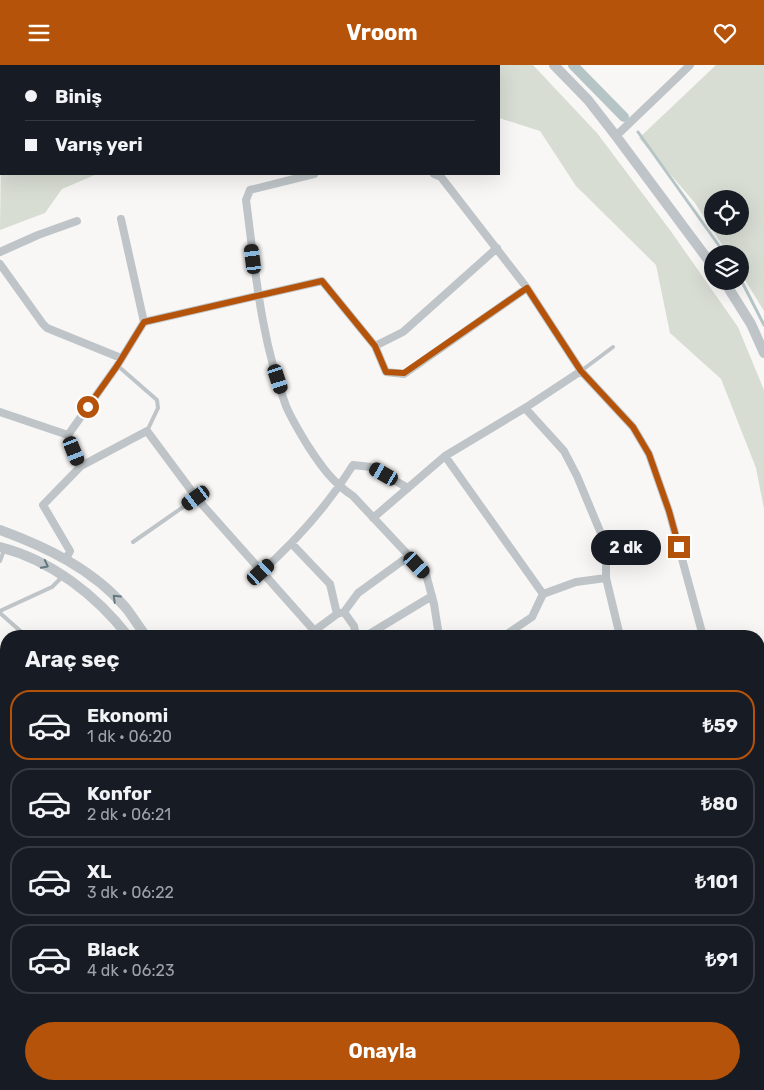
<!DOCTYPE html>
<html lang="tr">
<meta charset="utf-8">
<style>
body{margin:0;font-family:Rubik,sans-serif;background:#242831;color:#f1f3f6;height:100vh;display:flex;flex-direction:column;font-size:19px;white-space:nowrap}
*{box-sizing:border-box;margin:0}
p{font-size:16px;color:#9ea1a6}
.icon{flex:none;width:28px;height:28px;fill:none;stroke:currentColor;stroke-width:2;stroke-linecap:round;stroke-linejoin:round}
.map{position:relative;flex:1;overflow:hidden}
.side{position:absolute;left:0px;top:565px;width:765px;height:460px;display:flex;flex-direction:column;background:#171b24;border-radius:20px 20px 0 0;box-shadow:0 5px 20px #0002}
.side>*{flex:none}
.hud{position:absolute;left:0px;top:0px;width:500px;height:110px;box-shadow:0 5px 20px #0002;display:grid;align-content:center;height:110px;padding:0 25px;background:#171b24}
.tools{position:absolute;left:704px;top:125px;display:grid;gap:10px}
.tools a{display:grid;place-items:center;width:45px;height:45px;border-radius:50%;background:#171b24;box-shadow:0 5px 20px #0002;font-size:25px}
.end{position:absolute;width:22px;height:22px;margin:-11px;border:6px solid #b45309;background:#fff;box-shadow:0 0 0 2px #fff}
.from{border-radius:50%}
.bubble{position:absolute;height:35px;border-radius:18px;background:#171b24;box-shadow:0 5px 20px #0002;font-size:16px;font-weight:700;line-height:35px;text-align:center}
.car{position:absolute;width:15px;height:30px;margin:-15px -8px;border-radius:6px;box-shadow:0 0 4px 1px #0007;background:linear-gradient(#222 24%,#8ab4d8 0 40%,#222 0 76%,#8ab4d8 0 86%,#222 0)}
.hud b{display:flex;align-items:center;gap:18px;height:48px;font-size:19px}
.hud b+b{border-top:1px solid #363941}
.hud i{width:12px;height:12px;background:#f1f3f6}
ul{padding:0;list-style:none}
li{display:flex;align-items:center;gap:15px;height:70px;margin:0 10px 8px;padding:0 15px;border:2px solid #363941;border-radius:20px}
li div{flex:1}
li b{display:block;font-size:19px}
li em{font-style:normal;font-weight:700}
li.on{border-color:#b45309}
li>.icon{width:45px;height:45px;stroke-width:1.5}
h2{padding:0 25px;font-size:22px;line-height:60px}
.cta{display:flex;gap:10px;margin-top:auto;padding:10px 25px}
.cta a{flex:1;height:58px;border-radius:30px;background:#b45309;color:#fff;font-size:20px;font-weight:700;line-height:58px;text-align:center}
header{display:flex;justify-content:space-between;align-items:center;height:65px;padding:0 25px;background:#b45309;color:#fff;font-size:22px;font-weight:700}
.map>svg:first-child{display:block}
</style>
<header><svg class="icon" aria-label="menu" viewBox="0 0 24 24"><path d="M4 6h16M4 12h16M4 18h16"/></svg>Vroom<svg class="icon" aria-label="heart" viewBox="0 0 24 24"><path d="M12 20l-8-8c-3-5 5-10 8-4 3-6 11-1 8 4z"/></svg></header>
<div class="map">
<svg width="764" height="1025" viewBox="0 0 764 1025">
<rect width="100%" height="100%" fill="#f8f7f5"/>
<path fill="#e8e9e8" d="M 250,1019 L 333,1019 L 337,1025 L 238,1025 Z"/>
<path fill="#d8ddd4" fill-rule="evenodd" d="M 233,0 L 533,0 L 597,68 L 670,165 L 738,262 L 764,325 L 764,444 L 756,403 L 721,314 L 670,268 L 656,200 L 576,121 L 540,66 L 499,53 L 499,1 L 232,1 Z
M 716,0 L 764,0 L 764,246 L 740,207 L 740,189 L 728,189 L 695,138 L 639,73 ZM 712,134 L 740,134 L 740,161 L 712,161 Z
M 1,91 L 1,109 L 97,109 L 62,124 L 45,148 L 0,165 Z
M 351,1019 L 403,1019 L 407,1025 L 354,1025 Z"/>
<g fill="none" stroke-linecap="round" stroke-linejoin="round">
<path stroke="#b5c5c6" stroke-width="3" d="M 638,67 L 725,189
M 740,213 L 764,260"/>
<path stroke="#b5c5c6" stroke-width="10" d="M 573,0 L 624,52"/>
<path stroke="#bec4c7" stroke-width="4" d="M 118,301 L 157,335 L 158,343 L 147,366
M 581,306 L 613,282
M 133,477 L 196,433
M 0,496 L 4,485
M 0,546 L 52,522 L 63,511
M 0,548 L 26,571"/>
<path stroke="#bec4c7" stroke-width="8" d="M 211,1 L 211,0
M 0,65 L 1,65
M 616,71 L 690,0
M 314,109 L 250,125 L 246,135 C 255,204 261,275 286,341 C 292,355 300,368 308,381 C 321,401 333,418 353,431 L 426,509 L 434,539 L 439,571
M 434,109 L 441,112 L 527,223 L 581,306 L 633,362 L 649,389 L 669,446 L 703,571
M 121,154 L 144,257 L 322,216 L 375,281 L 386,307 L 404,309 L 527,223
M 0,187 L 38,170 L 77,156
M 0,199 L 43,259 L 47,263 L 121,293
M 375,281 L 403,267 L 497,183
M 525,343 L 564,386 L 577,411 L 602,471 L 606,491 L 606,513 L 620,571
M 0,347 L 68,370
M 445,391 L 543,529
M 81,401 L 68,370 L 117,301 L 144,257
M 373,453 L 445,391 L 525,343 L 581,306
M 292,479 L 330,519 L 337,549
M 66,494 L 70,486 L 43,440 L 81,401 L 147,366 L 199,436 L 319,571
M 261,507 C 297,475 328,440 353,400 L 371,402 L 408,423
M 344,547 L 358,528 L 409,491
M 314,566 L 337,549 L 344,547 L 354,561 L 356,571
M 366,571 L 432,531
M 504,571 L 532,552 L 543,529 L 576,517 L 606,513
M 0,688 L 6,695
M 759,771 L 764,796
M 0,972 L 6,969
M 759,973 L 764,970
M 0,1019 L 3,1025
M 116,1019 L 118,1025
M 186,1019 L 187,1025
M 341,1019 L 344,1025
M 572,1019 L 576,1025
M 223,1025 L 236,1019
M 537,1025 L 548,1019
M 682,1025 L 693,1019"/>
<path stroke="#bec4c7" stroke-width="10" d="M 554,0 L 588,35 L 616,71 L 712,200
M 724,216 L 751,259 L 764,288
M 0,465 C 46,482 93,504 126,543 C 133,552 139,562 146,571
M 0,482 C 51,495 96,530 128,571
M 420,1019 L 424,1025
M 439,1019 L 442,1025"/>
</g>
<defs><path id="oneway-chevron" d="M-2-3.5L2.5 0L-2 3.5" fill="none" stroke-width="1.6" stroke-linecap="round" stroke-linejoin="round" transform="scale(1.25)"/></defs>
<g stroke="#63787f">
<use href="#oneway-chevron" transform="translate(45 500) rotate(27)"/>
<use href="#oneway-chevron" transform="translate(116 533) rotate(-136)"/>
</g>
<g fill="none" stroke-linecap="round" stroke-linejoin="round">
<path stroke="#b45309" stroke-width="6" d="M 88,342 L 117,301 L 144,257 L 322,216 L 375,281 L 386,307 L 404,308 L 527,223 L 581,306 L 633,362 L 649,389 L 669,446 L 679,482"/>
</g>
</svg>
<div class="tools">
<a><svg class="icon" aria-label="locate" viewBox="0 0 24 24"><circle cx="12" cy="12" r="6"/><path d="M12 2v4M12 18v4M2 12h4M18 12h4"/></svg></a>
<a><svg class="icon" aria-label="layers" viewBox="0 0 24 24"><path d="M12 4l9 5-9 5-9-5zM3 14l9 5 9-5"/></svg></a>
</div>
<i class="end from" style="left:88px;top:342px"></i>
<i class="end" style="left:679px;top:482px"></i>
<div class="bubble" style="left:591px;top:465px;width:70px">2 dk</div>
<i class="car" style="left:253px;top:194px;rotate:353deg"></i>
<i class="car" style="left:278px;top:314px;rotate:162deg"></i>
<i class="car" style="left:74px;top:386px;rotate:158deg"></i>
<i class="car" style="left:384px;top:409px;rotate:300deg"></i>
<i class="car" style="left:196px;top:433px;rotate:234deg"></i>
<i class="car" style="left:417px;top:500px;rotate:137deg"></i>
<i class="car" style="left:261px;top:507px;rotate:48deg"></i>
<div class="hud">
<b><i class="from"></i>Biniş</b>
<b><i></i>Varış yeri</b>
</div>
<section class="side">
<h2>Araç seç</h2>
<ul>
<li class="on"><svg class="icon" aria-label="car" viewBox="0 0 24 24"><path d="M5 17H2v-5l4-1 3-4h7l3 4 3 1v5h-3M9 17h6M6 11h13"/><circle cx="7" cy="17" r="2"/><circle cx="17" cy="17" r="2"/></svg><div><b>Ekonomi</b><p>1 dk · 06:20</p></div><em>₺59</em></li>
<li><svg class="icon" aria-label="car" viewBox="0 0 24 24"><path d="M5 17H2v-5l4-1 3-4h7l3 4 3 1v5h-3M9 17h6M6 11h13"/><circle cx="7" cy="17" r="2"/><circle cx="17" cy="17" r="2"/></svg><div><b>Konfor</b><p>2 dk · 06:21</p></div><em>₺80</em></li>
<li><svg class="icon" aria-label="car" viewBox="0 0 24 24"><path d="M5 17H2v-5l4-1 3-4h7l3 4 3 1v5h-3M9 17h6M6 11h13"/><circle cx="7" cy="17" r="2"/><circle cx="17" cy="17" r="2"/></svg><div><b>XL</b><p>3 dk · 06:22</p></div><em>₺101</em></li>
<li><svg class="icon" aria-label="car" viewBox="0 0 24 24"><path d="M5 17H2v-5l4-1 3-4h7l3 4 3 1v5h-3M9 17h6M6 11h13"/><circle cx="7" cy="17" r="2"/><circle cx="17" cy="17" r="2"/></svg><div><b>Black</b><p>4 dk · 06:23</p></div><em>₺91</em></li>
</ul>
<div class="cta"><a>Onayla</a></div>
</section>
</div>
